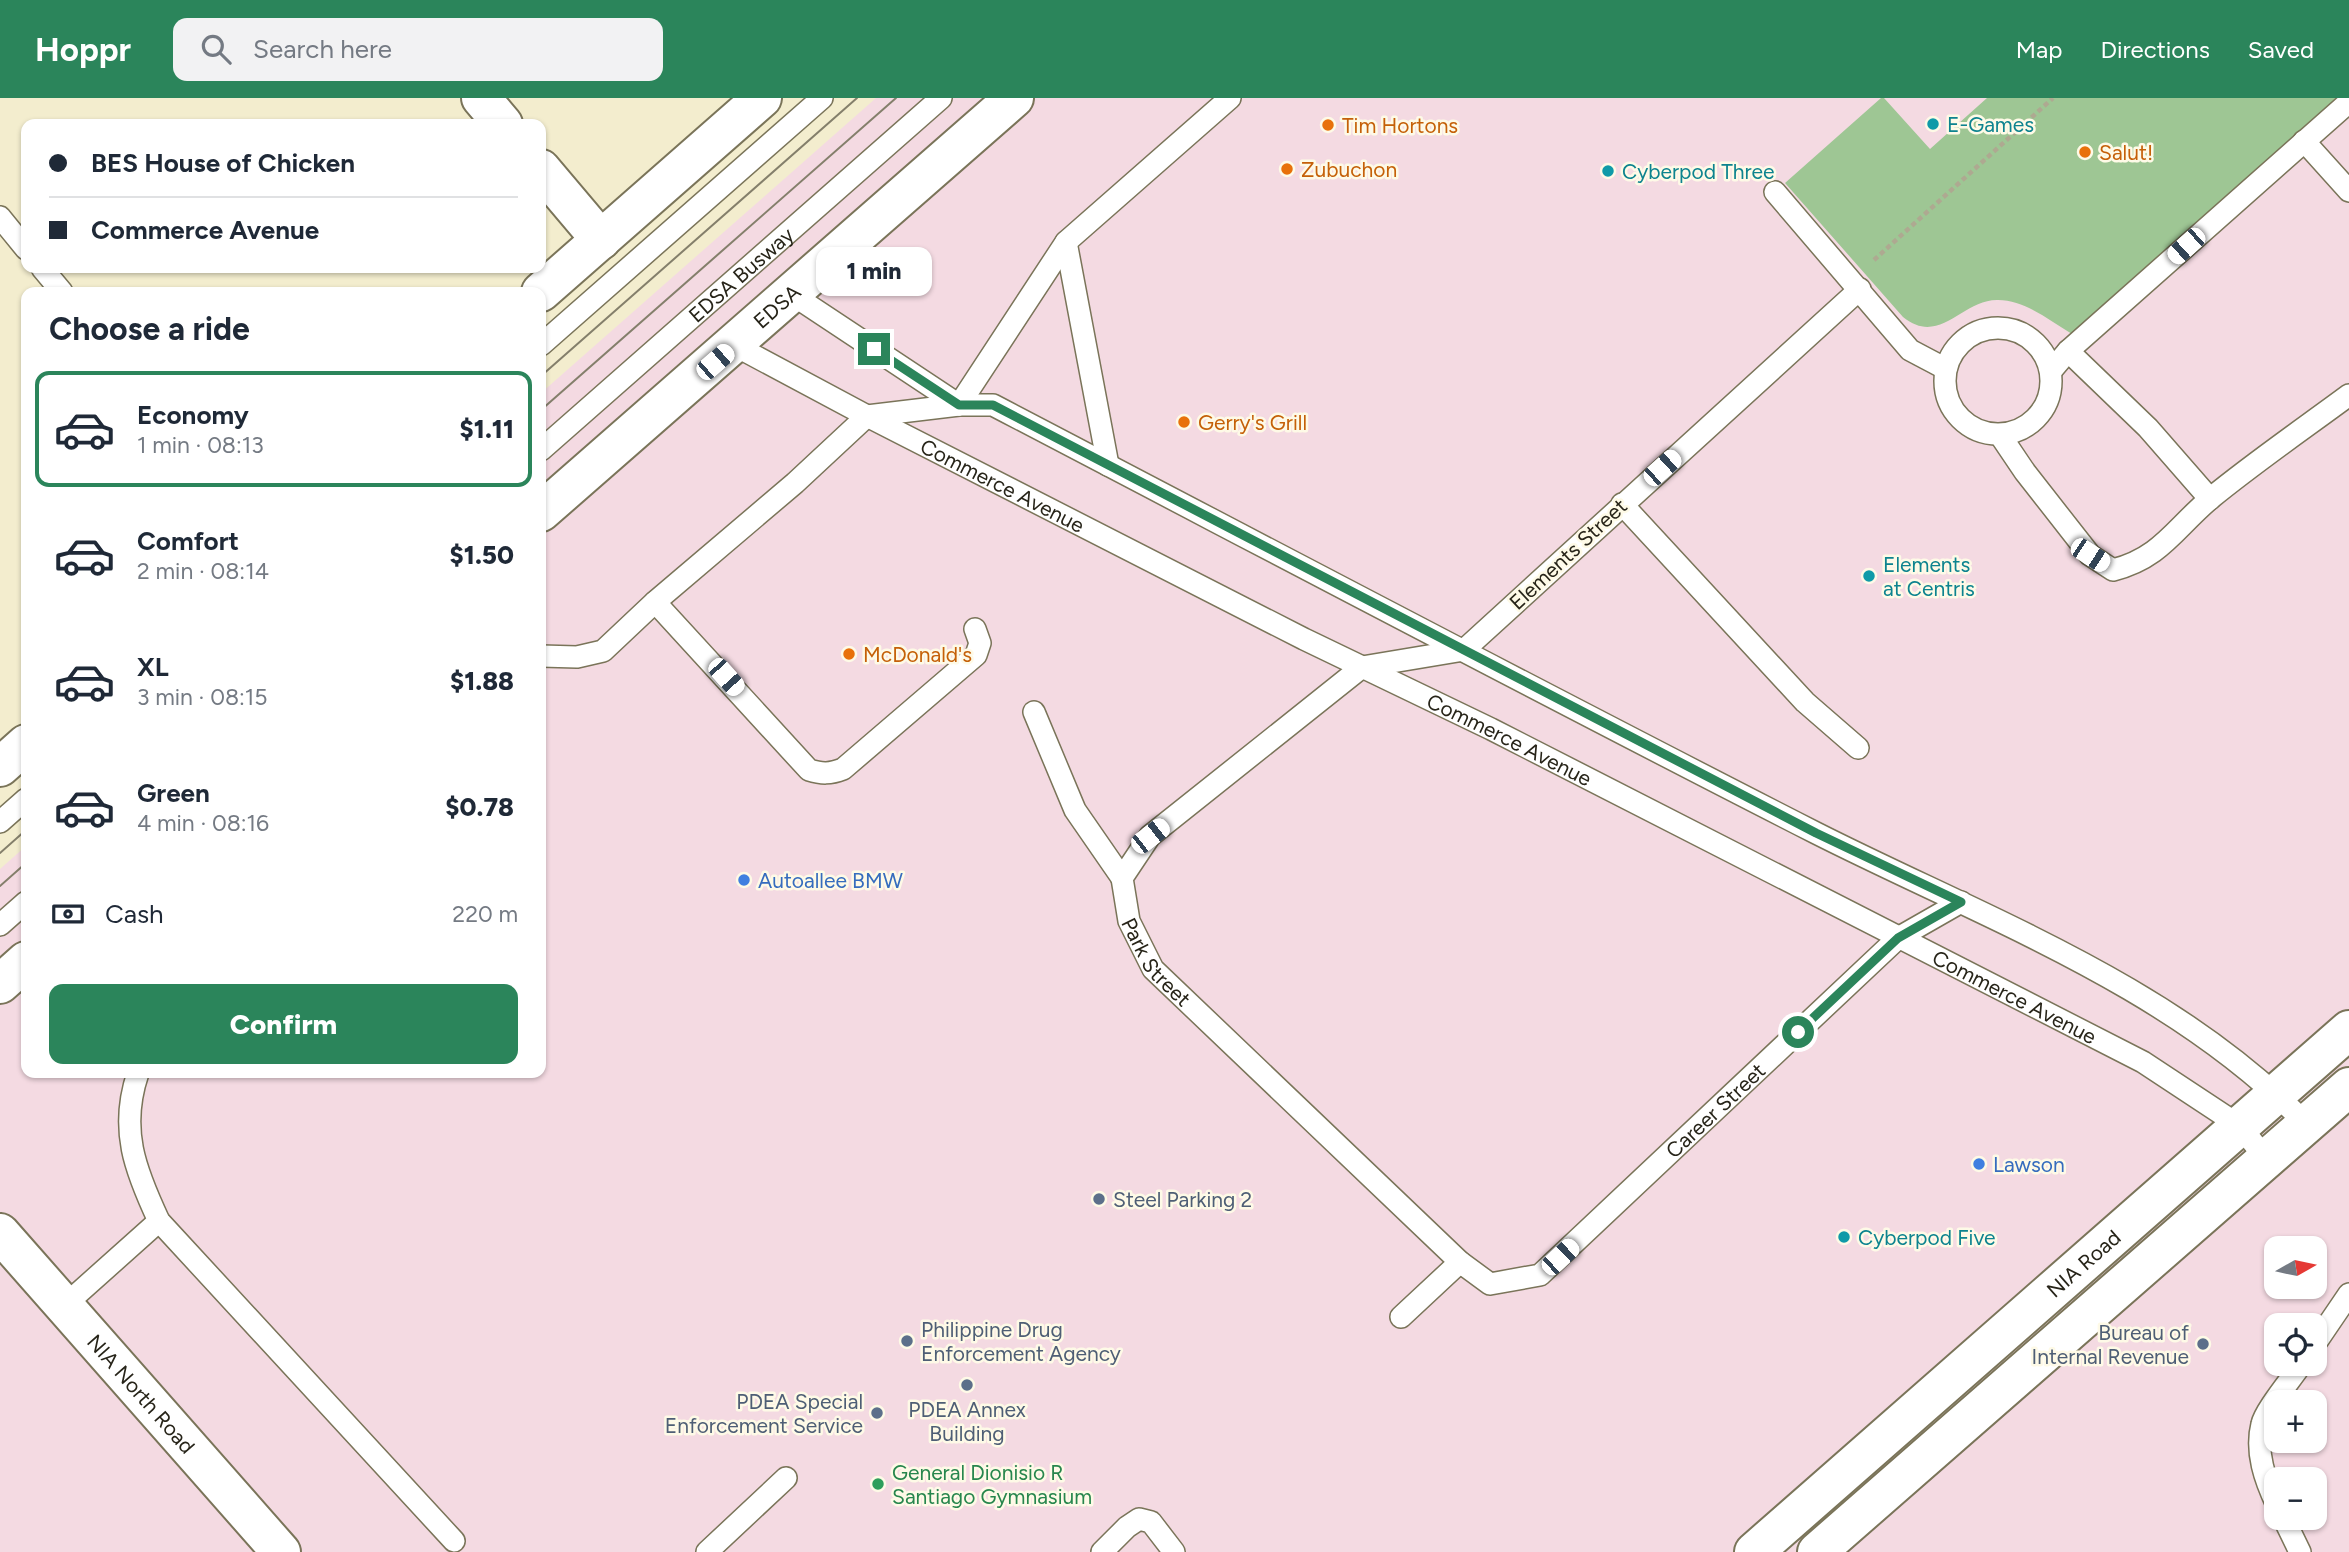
<!DOCTYPE html>
<meta charset="utf-8">
<style>
body{margin:0;font-family:Figtree,sans-serif;background:#f2f2f3;color:#1f2937;height:100vh;display:flex;flex-direction:column;font-size:26px;white-space:nowrap}
*{box-sizing:border-box;margin:0}
p{font-size:23px;color:#747a83}
.icon{flex:none;width:38px;height:38px;fill:none;stroke:currentColor;stroke-width:2;stroke-linecap:round;stroke-linejoin:round}
.map{position:relative;flex:1;overflow:hidden}
.drawer{position:absolute;left:21px;top:189px;width:525px;height:791px;display:flex;flex-direction:column;background:#fff;border-radius:14px;box-shadow:0 2px 5px #0004}
.drawer>*{flex:none}
.guide{position:absolute;left:21px;top:21px;width:525px;height:154px;border-radius:14px;box-shadow:0 2px 5px #0004;display:grid;align-content:center;height:154px;padding:0 28px;background:#fff}
.needle{width:46px;rotate:81deg}
.controls{position:absolute;left:2264px;top:1138px;display:grid;gap:14px}
.controls a{display:grid;place-items:center;width:63px;height:63px;border-radius:14px;background:#fff;box-shadow:0 2px 5px #0004;font-size:35px}
.end{position:absolute;width:32px;height:32px;margin:-16px;border:9px solid #2b855b;background:#fff;box-shadow:0 0 0 4px #fff}
.from{border-radius:50%}
.bubble{position:absolute;height:49px;border-radius:14px;background:#fff;box-shadow:0 2px 5px #0004;font-size:23px;font-weight:800;line-height:49px;text-align:center}
.car{position:absolute;width:21px;height:42px;margin:-21px -10px;border-radius:9px;box-shadow:0 0 5px 2px #0007;background:linear-gradient(#fff 24%,#345 0 40%,#fff 0 76%,#345 0 86%,#fff 0)}
.guide b{display:flex;align-items:center;gap:24px;height:66px;font-size:26px}
.guide b+b{border-top:2px solid #e0e1e3}
.guide i{width:18px;height:18px;background:#1f2937}
ul{padding:0;list-style:none}
li{display:flex;align-items:center;gap:21px;height:116px;margin:0 14px 10px;padding:0 14px;border:4px solid transparent;border-radius:14px}
li div{flex:1}
li b{display:block;font-size:26px}
li em{font-style:normal;font-weight:800}
li.active{border-color:#2b855b}
li>.icon{width:63px;height:63px;stroke-width:1.5}
h2{padding:0 28px;font-size:32px;line-height:84px}
.pay{display:flex;align-items:center;gap:18px;height:77px;padding:0 28px;font-size:26px}
.pay p{margin-inline-start:auto}
.cta{display:flex;gap:14px;margin-top:auto;padding:14px 28px}
.cta a{flex:1;height:80px;border-radius:14px;background:#2b855b;color:#fff;font-size:28px;font-weight:800;line-height:80px;text-align:center}
header{display:flex;align-items:center;gap:42px;box-sizing:border-box;height:98px;padding:0 35px;background:#2b855b;color:#fff}
header strong{font-size:33px}
nav{display:flex;gap:38px;margin-inline-start:auto;font-size:24px}
.search{width:490px;height:63px;background:#f2f2f3;display:flex;align-items:center;gap:18px;box-sizing:border-box;padding:0 24px;border-radius:14px;color:#747a83;font-size:26px}
.map>svg:first-child{display:block}
</style>
<header>
<strong>Hoppr</strong>
<div class="search"><svg class="icon" aria-label="search" viewBox="0 0 24 24"><circle cx="10" cy="10" r="6"/><path d="M15 15l6 6"/></svg>Search here</div>
<nav><a>Map</a><a>Directions</a><a>Saved</a></nav>
</header>
<div class="map">
<svg width="2349" height="1454" viewBox="0 0 2349 1454">
<rect width="100%" height="100%" fill="#f3edce"/>
<path fill="#f4dae2" fill-rule="evenodd" d="M 876,0 L 2349,0 L 2349,1454 L 0,1454 L 0,771 L 26,748 L 26,975 L 541,975 L 541,295 ZM 2277,1150 L 2315,1150 L 2315,1188 L 2277,1188 ZM 2277,1227 L 2315,1227 L 2315,1265 L 2277,1265 ZM 2277,1304 L 2315,1304 L 2315,1342 L 2277,1342 ZM 2277,1381 L 2315,1381 L 2315,1419 L 2277,1419 Z"/>
<path fill="#9ec694" d="M 1881,0 L 1884,0 L 1930,51 L 1987,0 L 2338,0 L 2072,236 C 2050,223 2025,202 1998,202 C 1962,201 1940,249 1903,219 L 1785,85 Z"/>
<g fill="none" stroke-linecap="round" stroke-linejoin="round">
<g stroke="#7a7459" stroke-width="24">
<g id="lane">
<path d="M 2304,43 L 2349,93"/>
<path d="M 1775,94 L 1910,252 L 1946,271"/>
<path d="M 0,119 L 26,151"/>
<path d="M 1066,144 L 1108,367"/>
<path d="M 42,170 L 62,194"/>
<path id="s1" d="M 1860,191 L 1464,552 L 1362,569 L 1150,738 L 1122,780 L 1129,823 L 1153,871 L 1460,1164 L 1490,1186 L 1540,1177 L 1898,840 L 1961,804"/>
<path d="M 790,195 L 959,307"/>
<circle cx="1998" cy="283" r="53"/>
<path d="M 541,247 L 822,0"/>
<path id="s2" d="M 734,247 L 867,318 L 1304,541 L 1491,631 L 2143,964 L 2240,1028 L 2266,1061"/>
<path d="M 2068,253 L 2148,330 L 2210,401"/>
<path d="M 2051,273 L 2068,253 L 2349,4"/>
<path d="M 959,307 L 1066,144 L 1230,0"/>
<path d="M 2000,337 L 2025,374 L 2090,457 L 2113,472 C 2161,460 2175,430 2211,400 C 2255,364 2303,331 2349,297"/>
<path id="s3" d="M 541,352 L 941,0"/>
<path d="M 1622,406 L 1805,604 L 1858,650"/>
<path d="M 655,504 L 809,672 C 822,676 830,676 843,671 L 976,557 L 980,545 L 975,531"/>
<path d="M 541,558 L 577,559 L 603,553 L 655,504 L 795,385 L 867,318 L 959,307 L 993,307 C 1267,450 1541,595 1816,735 C 1984,820 2173,888 2306,1026"/>
<path d="M 1034,614 L 1075,712 L 1122,780"/>
<path d="M 0,724 L 26,701"/>
<path d="M 0,827 L 26,804"/>
<path d="M 138,975 C 119,1031 135,1072 159,1123 L 454,1443"/>
<path d="M 65,1207 L 159,1123"/>
<path d="M 1401,1219 L 1460,1164"/>
<path d="M 2315,1246 L 2349,1196"/>
<path d="M 2277,1407 C 2265,1382 2255,1354 2262,1326 C 2265,1312 2293,1279 2302,1265"/>
<path d="M 2283,1419 L 2300,1454"/>
<path d="M 707,1454 L 786,1380"/>
<path d="M 1102,1454 L 1127,1429 L 1139,1421 L 1151,1424 L 1174,1454"/>
</g>
</g>
<g stroke="#7a7459" stroke-width="42">
<g id="street">
<path id="s4" d="M 0,1135 L 281,1454"/>
</g>
</g>
<g stroke="#7a7459" stroke-width="42">
<g id="secondary">
<path d="M 481,0 L 503,26"/>
<path d="M 541,71 L 601,142"/>
<path id="s5" d="M 1754,1454 L 2349,932"/>
<path d="M 1817,1454 L 2349,989"/>
</g>
</g>
<g stroke="#7a7459" stroke-width="42">
<g id="highway">
<path d="M 541,194 L 762,0"/>
<path id="s6" d="M 541,414 L 1014,0"/>
<path d="M 0,669 L 26,646"/>
<path d="M 0,886 L 26,863"/>
</g>
</g>
<path stroke="#aea991" stroke-width="4.5" stroke-dasharray="5 3.5" stroke-linecap="butt" d="M 1874,162 L 2053,0"/>
<use href="#lane" stroke="#fff" stroke-width="21"/>
<use href="#street" stroke="#fff" stroke-width="38"/>
<use href="#secondary" stroke="#fff" stroke-width="38"/>
<use href="#highway" stroke="#fff" stroke-width="38"/>
<path stroke="#847f6b" stroke-width="2" d="M 541,278 L 857,0
M 541,312 L 896,0
M 0,755 L 26,732
M 0,788 L 26,765"/>
</g>
<g fill="none" stroke-linecap="round" stroke-linejoin="round">
<path stroke="#2b855b" stroke-width="9" d="M 874,251 L 959,307 L 993,307 L 1816,735 L 1961,804 L 1898,840 L 1798,934"/>
</g>
<g fill="#0f9aa8" stroke="#fefae7" stroke-width="2.5">
<circle cx="1933" cy="26" r="7"/>
<circle cx="1608" cy="73" r="7"/>
<circle cx="1869" cy="478" r="7"/>
<circle cx="1844" cy="1139" r="7"/>
</g>
<g fill="#e8710a" stroke="#fefae7" stroke-width="2.5">
<circle cx="1328" cy="27" r="7"/>
<circle cx="2085" cy="54" r="7"/>
<circle cx="1287" cy="71" r="7"/>
<circle cx="1184" cy="324" r="7"/>
<circle cx="849" cy="556" r="7"/>
</g>
<g fill="#3f7fe0" stroke="#fefae7" stroke-width="2.5">
<circle cx="744" cy="782" r="7"/>
<circle cx="1979" cy="1066" r="7"/>
</g>
<g fill="#5c6f8a" stroke="#fefae7" stroke-width="2.5">
<circle cx="1099" cy="1101" r="7"/>
<circle cx="907" cy="1243" r="7"/>
<circle cx="2203" cy="1246" r="7"/>
<circle cx="967" cy="1287" r="7"/>
<circle cx="877" cy="1315" r="7"/>
</g>
<circle fill="#2e9e5b" stroke="#fefae7" stroke-width="2.5" cx="878" cy="1386" r="7"/>
<g text-anchor="middle" dominant-baseline="central" stroke-width="5" stroke-linejoin="round" paint-order="stroke">
<g font-size="21" fill="#0d838f" stroke="#fefae7" text-anchor="start">
<text x="1947" y="26">E-Games</text>
<text x="1622" y="73">Cyberpod Three</text>
<text x="1883" y="466">Elements<tspan x="1883" dy="24">at Centris</tspan></text>
<text x="1858" y="1139">Cyberpod Five</text>
</g>
<g font-size="21" fill="#c56008" stroke="#fefae7" text-anchor="start">
<text x="1342" y="27">Tim Hortons</text>
<text x="2099" y="54">Salut!</text>
<text x="1301" y="71">Zubuchon</text>
<text x="1198" y="324">Gerry's Grill</text>
<text x="863" y="556">McDonald's</text>
</g>
<g font-size="21" fill="#272419" stroke="#fefae7">
<text stroke="none"><textPath href="#s3" startOffset="266">EDSA Busway</textPath></text>
<text stroke="none"><textPath href="#s6" startOffset="313">EDSA</textPath></text>
<text stroke="none"><textPath href="#s2" startOffset="303">Commerce Avenue</textPath></text>
<text transform="translate(1568 456) rotate(-43)">Elements Street</text>
<text stroke="none"><textPath href="#s2" startOffset="870">Commerce Avenue</textPath></text>
<text stroke="none"><textPath href="#s1" startOffset="1054">Park Street</textPath></text>
<text stroke="none"><textPath href="#s2" startOffset="1437">Commerce Avenue</textPath></text>
<text stroke="none"><textPath href="#s1" startOffset="1811">Career Street</textPath></text>
<text stroke="none"><textPath href="#s5" startOffset="438">NIA Road</textPath></text>
<text stroke="none"><textPath href="#s4" startOffset="214">NIA North Road</textPath></text>
</g>
<g font-size="21" fill="#366cbe" stroke="#fefae7" text-anchor="start">
<text x="758" y="782">Autoallee BMW</text>
<text x="1993" y="1066">Lawson</text>
</g>
<g font-size="21" fill="#4e5e75" stroke="#fefae7" text-anchor="start">
<text x="1113" y="1101">Steel Parking 2</text>
<text x="921" y="1231">Philippine Drug<tspan x="921" dy="24">Enforcement Agency</tspan></text>
<text x="2189" y="1234" text-anchor="end">Bureau of<tspan x="2189" dy="24">Internal Revenue</tspan></text>
<text x="863" y="1303" text-anchor="end">PDEA Special<tspan x="863" dy="24">Enforcement Service</tspan></text>
<text x="967" y="1311" text-anchor="middle">PDEA Annex<tspan x="967" dy="24">Building</tspan></text>
</g>
<g font-size="21" fill="#27864d" stroke="#fefae7" text-anchor="start">
<text x="892" y="1374">General Dionisio R<tspan x="892" dy="24">Santiago Gymnasium</tspan></text>
</g>
</g>
</svg>
<div class="controls">
<a><svg class="needle" viewBox="-14 -14 28 28"><path d="M0-13l5 13h-10z" fill="#e53935"/><path d="M0 13l5-13h-10z" fill="#747a83"/></svg></a>
<a><svg class="icon" aria-label="locate" viewBox="0 0 24 24"><circle cx="12" cy="12" r="6"/><path d="M12 2v4M12 18v4M2 12h4M18 12h4"/></svg></a>
<a>+</a>
<a>−</a>
</div>
<i class="end from" style="left:1798px;top:934px"></i>
<i class="end" style="left:874px;top:251px"></i>
<div class="bubble" style="left:816px;top:149px;width:116px">1 min</div>
<i class="car" style="left:2186px;top:148px;rotate:228deg"></i>
<i class="car" style="left:715px;top:264px;rotate:49deg"></i>
<i class="car" style="left:1662px;top:370px;rotate:48deg"></i>
<i class="car" style="left:2090px;top:457px;rotate:123deg"></i>
<i class="car" style="left:726px;top:579px;rotate:138deg"></i>
<i class="car" style="left:1150px;top:738px;rotate:52deg"></i>
<i class="car" style="left:1560px;top:1159px;rotate:47deg"></i>
<div class="guide">
<b><i class="from"></i>BES House of Chicken</b>
<b><i></i>Commerce Avenue</b>
</div>
<section class="drawer">
<h2>Choose a ride</h2>
<ul>
<li class="active"><svg class="icon" aria-label="car" viewBox="0 0 24 24"><path d="M5 17H2v-5l4-1 3-4h7l3 4 3 1v5h-3M9 17h6M6 11h13"/><circle cx="7" cy="17" r="2"/><circle cx="17" cy="17" r="2"/></svg><div><b>Economy</b><p>1 min · 08:13</p></div><em>$1.11</em></li>
<li><svg class="icon" aria-label="car" viewBox="0 0 24 24"><path d="M5 17H2v-5l4-1 3-4h7l3 4 3 1v5h-3M9 17h6M6 11h13"/><circle cx="7" cy="17" r="2"/><circle cx="17" cy="17" r="2"/></svg><div><b>Comfort</b><p>2 min · 08:14</p></div><em>$1.50</em></li>
<li><svg class="icon" aria-label="car" viewBox="0 0 24 24"><path d="M5 17H2v-5l4-1 3-4h7l3 4 3 1v5h-3M9 17h6M6 11h13"/><circle cx="7" cy="17" r="2"/><circle cx="17" cy="17" r="2"/></svg><div><b>XL</b><p>3 min · 08:15</p></div><em>$1.88</em></li>
<li><svg class="icon" aria-label="car" viewBox="0 0 24 24"><path d="M5 17H2v-5l4-1 3-4h7l3 4 3 1v5h-3M9 17h6M6 11h13"/><circle cx="7" cy="17" r="2"/><circle cx="17" cy="17" r="2"/></svg><div><b>Green</b><p>4 min · 08:16</p></div><em>$0.78</em></li>
</ul>
<div class="pay"><svg class="icon" aria-label="cash" viewBox="0 0 24 24"><path d="M3 7h18v10H3z"/><circle cx="12" cy="12" r="2"/></svg>Cash<p>220 m</p></div>
<div class="cta"><a>Confirm</a></div>
</section>
</div>
